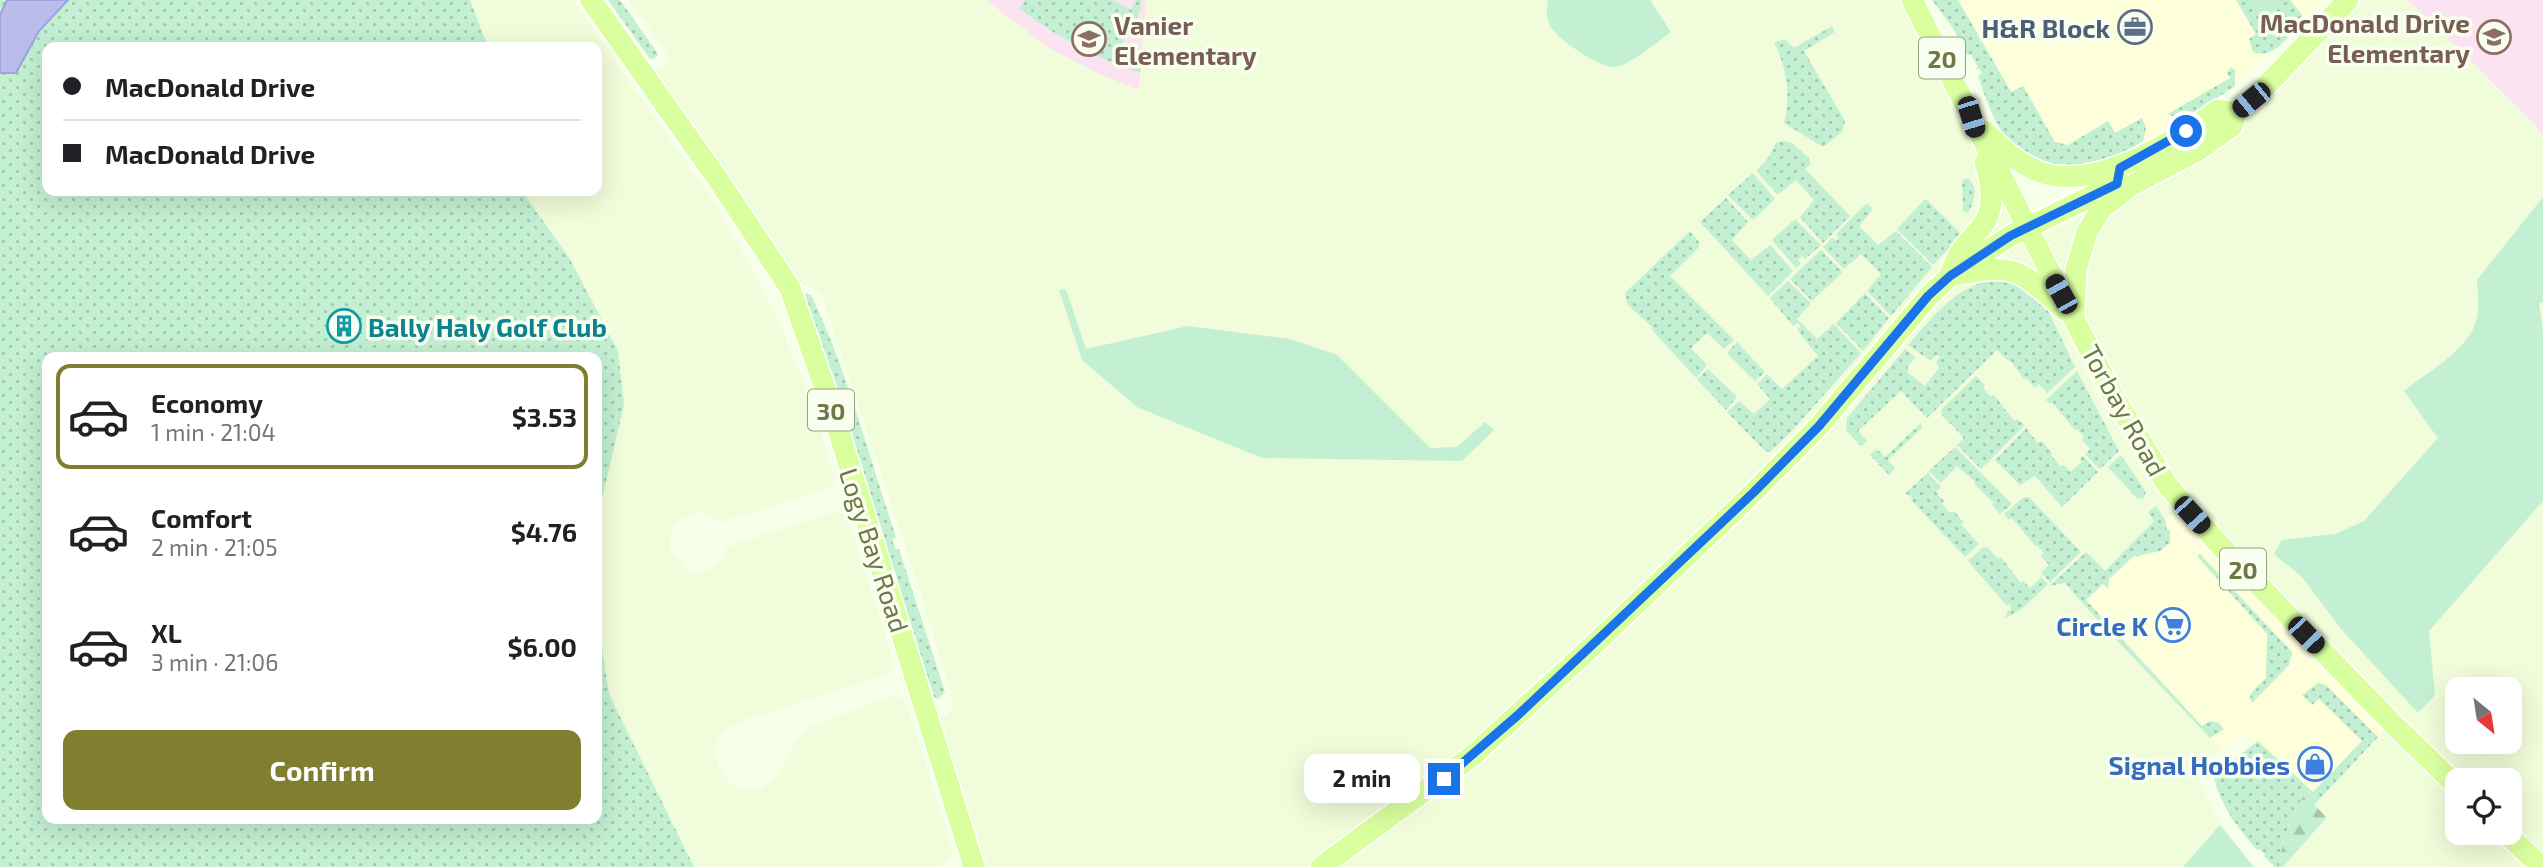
<!DOCTYPE html>
<meta charset="utf-8">
<style>
body{margin:0;font-family:"Exo 2",sans-serif;background:#f6f6f6;color:#202124;height:100vh;display:flex;flex-direction:column;font-size:26px;white-space:nowrap}
*{box-sizing:border-box;margin:0}
p{font-size:23px;color:#757577}
.icon{flex:none;width:38px;height:38px;fill:none;stroke:currentColor;stroke-width:2;stroke-linecap:round;stroke-linejoin:round}
.map{position:relative;flex:1;overflow:hidden}
.details{position:absolute;left:42px;top:352px;width:560px;height:472px;display:flex;flex-direction:column;background:#fff;border-radius:14px;box-shadow:0 7px 28px #0002}
.details>*{flex:none}
.hud{position:absolute;left:42px;top:42px;width:560px;height:154px;border-radius:14px;box-shadow:0 7px 28px #0002;display:grid;align-content:center;height:154px;padding:0 21px;background:#fff}
.needle{width:46px;rotate:150deg}
.tools{position:absolute;left:2445px;top:677px;display:grid;gap:14px}
.tools a{display:grid;place-items:center;width:77px;height:77px;border-radius:14px;background:#fff;box-shadow:0 7px 28px #0002;font-size:35px}
.end{position:absolute;width:32px;height:32px;margin:-16px;border:9px solid #1a73e8;background:#fff;box-shadow:0 0 0 4px #fff}
.from{border-radius:50%}
.bubble{position:absolute;height:49px;border-radius:14px;background:#fff;box-shadow:0 7px 28px #0002;font-size:23px;font-weight:700;line-height:49px;text-align:center}
.car{position:absolute;width:21px;height:42px;margin:-21px -10px;border-radius:9px;box-shadow:0 0 5px 2px #0007;background:linear-gradient(#222 24%,#8ab4d8 0 40%,#222 0 76%,#8ab4d8 0 86%,#222 0)}
.hud b{display:flex;align-items:center;gap:24px;height:66px;font-size:26px}
.hud b+b{border-top:2px solid #e0e0e0}
.hud i{width:18px;height:18px;background:#202124}
ul{padding:12px 0 0;list-style:none}
li{display:flex;align-items:center;gap:21px;height:105px;margin:0 14px 10px;padding:0 7px;border:4px solid transparent;border-radius:14px}
li div{flex:1}
li b{display:block;font-size:26px}
li em{font-style:normal;font-weight:700}
li.selected{border-color:#807f30}
li>.icon{width:63px;height:63px;stroke-width:1.5}
.cta{display:flex;gap:14px;margin-top:auto;padding:14px 21px}
.cta a{flex:1;height:80px;border-radius:14px;background:#807f30;color:#fff;font-size:28px;font-weight:700;line-height:80px;text-align:center}
.map>svg:first-child{display:block}
</style>
<div class="map">
<svg width="2543" height="867" viewBox="0 0 2543 867">
<defs>
<pattern id="grass-dots" width="8" height="8" patternUnits="userSpaceOnUse" patternTransform="scale(1.75)"><rect width="8" height="8" fill="#c3efd2"/><path d="M2 2h.1M6 6h.1" fill="none" stroke="#a3c6ac" stroke-width="1.8" stroke-linecap="round"/></pattern>
<pattern id="forest-firs" width="22" height="20" patternUnits="userSpaceOnUse" patternTransform="scale(1.75)"><rect width="22" height="20" fill="#c3efd2"/><path d="M5 1l3.5 6h-7zM16 11l3.5 6h-7z" fill="#a3c6ac"/></pattern>
</defs>
<rect width="100%" height="100%" fill="#f6ffe7"/>
<path fill="#f1fcda" fill-rule="evenodd" d="M 470,0 L 573,0 L 709,195 L 748,261 L 778,320 L 808,393 L 835,479 L 832,486 L 722,522 L 700,512 L 689,515 L 676,523 L 671,533 L 669,541 L 671,552 L 686,570 L 695,573 L 704,572 L 722,561 L 726,549 L 732,545 L 834,512 L 844,514 L 848,518 L 862,563 L 891,654 L 893,668 L 885,675 L 749,718 L 731,726 L 722,733 L 716,745 L 716,759 L 721,772 L 728,781 L 737,787 L 747,789 L 762,788 L 778,776 L 794,744 L 811,726 L 890,697 L 901,697 L 908,709 L 953,851 L 950,859 L 937,867 L 694,867 L 609,694 L 597,615 L 597,520 L 624,405 L 618,351 L 570,259 L 522,191 L 597,191 L 597,47 L 488,47 Z
M 630,0 L 986,0 L 1047,47 L 1101,75 L 1139,90 L 1146,0 L 1912,0 L 2027,229 L 2202,137 L 2236,113 L 2348,0 L 2408,0 L 2543,134 L 2543,867 L 2283,867 L 2327,817 L 2314,805 L 2182,504 L 2082,599 L 2103,626 L 2221,750 L 2192,767 L 2220,825 L 2183,867 L 974,867 L 930,722 L 948,715 L 954,703 L 917,581 L 823,298 L 810,285 L 790,288 L 644,76 L 664,65 L 669,57 ZM 2457,690 L 2510,690 L 2510,742 L 2457,742 ZM 2457,780 L 2510,780 L 2510,833 L 2457,833 Z"/>
<path fill="#fdffdb" d="M 1932,0 L 2322,0 L 2295,29 L 2235,86 L 2195,114 L 2122,154 L 2100,163 L 1995,120 L 1974,70 L 1978,67 L 1971,53 L 1967,55 L 1953,28 Z
M 2182,504 L 2392,723 L 2317,802 L 2243,731 L 2221,750 L 2103,626 L 2082,599 Z"/>
<path fill="#fbe3f2" d="M 986,0 L 1146,0 L 1139,90 L 1101,75 L 1047,47 Z
M 2408,0 L 2543,0 L 2543,134 L 2517,107 Z"/>
<path fill="url(#grass-dots)" d="M 0,0 L 470,0 L 488,47 L 47,47 L 47,191 L 522,191 L 570,259 L 618,351 L 624,405 L 597,520 L 597,357 L 47,357 L 47,819 L 597,819 L 597,615 L 609,694 L 694,867 L 0,867 Z
M 608,0 L 620,0 L 658,54 L 656,58 L 650,59 Z
M 1025,0 L 1113,0 L 1131,10 L 1135,0 L 1141,0 L 1140,11 L 1120,48 L 1142,59 L 1140,73 C 1096,58 1056,37 1019,8 Z
M 1932,0 L 1958,0 L 2011,92 L 2023,86 L 2055,142 L 2068,145 L 2108,121 L 2115,133 L 2142,118 L 2146,128 L 2143,141 C 2102,170 2040,182 2005,136 C 1992,119 1985,96 1978,76 L 1982,73 L 1979,69 L 1974,70 L 1978,67 L 1971,54 L 1967,55 L 1953,28 Z
M 2236,0 L 2252,0 L 2266,28 L 2273,26 L 2275,0 L 2290,0 L 2302,15 C 2295,31 2274,61 2253,52 L 2249,39 L 2256,34 Z
M 1832,26 L 1835,32 L 1804,51 L 1845,121 L 1842,132 L 1823,147 L 1784,123 C 1791,95 1787,68 1774,42 L 1785,39 L 1794,48 Z
M 2231,67 L 2235,70 L 2235,86 L 2185,119 L 2178,120 L 2168,114 L 2230,78 L 2227,73 Z
M 1785,141 L 1792,143 L 1809,158 L 1810,165 L 1805,169 L 1850,216 L 1823,243 L 1800,217 L 1814,200 L 1796,180 L 1778,195 L 1756,171 L 1768,158 L 1776,143 Z
M 1753,173 L 1775,199 L 1753,220 L 1728,195 Z
M 1964,179 L 1969,179 C 1979,189 1974,202 1968,213 L 1963,211 L 1962,182 Z
M 1726,198 L 1748,222 L 1732,240 L 1751,260 L 1770,245 L 1793,271 L 1768,296 L 1700,222 Z
M 1924,200 L 1927,200 L 1962,235 L 1933,265 L 1897,229 Z
M 1867,203 L 1873,209 L 1859,226 L 1878,245 L 1896,231 L 1932,267 L 1891,316 L 1867,291 L 1881,274 L 1861,254 L 1844,269 L 1823,247 L 1832,238 L 1836,241 L 1839,237 L 1836,234 Z
M 1795,219 L 1821,245 L 1805,259 L 1802,256 L 1798,260 L 1801,264 L 1796,268 L 1772,240 Z
M 1690,231 L 1699,242 L 1699,247 L 1670,276 L 1734,340 L 1724,349 L 1707,333 L 1691,348 L 1707,365 L 1696,378 L 1652,330 L 1653,328 L 1628,305 L 1625,293 Z
M 1821,250 L 1842,271 L 1841,274 L 1812,301 L 1790,279 Z
M 2009,277 L 2046,306 L 2075,367 L 2047,393 L 2039,384 L 2035,388 L 2026,378 L 2024,379 L 2010,360 L 2008,361 L 1997,350 L 1927,418 L 1901,391 L 1858,431 L 1867,441 L 1861,446 L 1846,430 L 1847,418 L 1905,349 L 1915,357 L 1907,368 L 1909,370 L 1907,372 L 1925,386 L 1939,368 L 1936,362 L 1940,357 L 1937,355 L 1931,360 L 1928,359 L 1908,345 C 1938,311 1960,281 2009,277 Z
M 1788,281 L 1811,303 L 1797,319 L 1817,339 L 1834,324 L 1861,353 L 1792,431 L 1770,452 L 1765,451 L 1727,412 L 1739,401 L 1754,414 L 1770,399 L 1757,384 L 1767,374 L 1782,389 L 1818,356 L 1797,330 L 1801,326 L 1797,323 L 1793,326 L 1770,298 Z
M 806,293 L 811,295 C 848,372 869,457 896,537 L 892,540 L 896,550 L 899,549 L 945,692 L 938,699 L 934,697 L 833,381 L 803,297 Z
M 1865,293 L 1889,318 L 1863,351 L 1836,323 Z
M 1737,342 L 1765,372 L 1755,381 L 1727,353 Z
M 1708,369 L 1737,397 L 1726,410 L 1697,379 Z
M 2077,371 L 2119,451 L 2100,469 L 2085,454 L 2090,449 L 2082,440 L 2084,437 L 2077,429 L 2075,430 L 2052,402 L 2050,404 L 2046,400 Z
M 1976,376 L 1985,385 L 1983,388 L 1991,397 L 1994,395 L 2014,421 L 2017,419 L 2025,425 L 1981,469 L 1957,445 L 1964,438 L 1941,414 L 1942,409 Z
M 1920,424 L 1923,427 L 1888,460 L 1895,469 L 1889,475 L 1870,455 L 1877,449 L 1885,457 Z
M 2027,427 L 2028,431 L 2038,443 L 2042,441 L 2052,453 L 2051,455 L 2061,467 L 2064,465 L 2070,472 L 2082,462 L 2080,459 L 2083,456 L 2098,472 L 2062,507 L 2035,476 L 2020,485 L 1995,460 Z
M 1955,447 L 2012,504 L 2000,514 L 1992,505 L 1994,503 L 1974,484 L 1975,482 L 1957,466 L 1941,483 L 1929,471 Z
M 2121,455 L 2146,492 L 2143,499 L 2137,498 L 2108,467 Z
M 1928,473 L 1941,487 L 1936,492 L 1944,501 L 1942,504 L 1950,513 L 1954,511 L 1963,522 L 1961,524 L 1979,544 L 1965,557 L 1911,500 L 1913,498 L 1905,493 Z
M 2024,497 L 2029,497 L 2081,552 L 2050,582 L 2041,573 L 2049,565 L 2041,556 L 2044,553 L 2037,545 L 2035,546 L 2012,518 L 2009,520 L 2004,514 Z
M 2156,506 L 2165,520 L 2167,530 L 2170,530 L 2170,543 L 2160,551 L 2133,557 L 2109,579 L 2108,589 L 2103,584 L 2086,600 L 2202,726 L 2210,721 L 2219,723 L 2224,729 L 2210,738 L 2103,626 L 2065,583 L 2049,586 L 2086,552 L 2105,571 L 2154,521 L 2148,512 Z
M 1987,547 L 1998,559 L 2001,557 L 2021,583 L 2023,581 L 2030,588 L 2041,578 L 2039,574 L 2048,584 L 2023,608 L 2004,619 L 2008,611 L 2011,610 L 2010,604 L 2006,605 L 1968,561 L 1982,548 Z
M 2200,554 L 2292,652 L 2289,665 L 2252,703 L 2250,698 L 2252,692 L 2266,678 L 2267,634 L 2197,556 Z
M 2318,683 L 2326,685 L 2378,737 L 2317,802 L 2307,791 C 2294,809 2280,844 2279,867 L 2275,867 L 2264,856 L 2265,854 L 2259,849 L 2257,850 C 2238,829 2221,806 2214,778 L 2217,772 L 2258,741 L 2313,792 L 2362,741 L 2319,699 L 2312,705 L 2302,695 Z"/>
<path fill="url(#forest-firs)" d="M 2252,0 L 2275,0 L 2273,26 L 2266,29 Z
M 2307,791 L 2317,802 L 2314,805 L 2327,817 L 2283,867 L 2279,867 C 2280,845 2294,808 2307,791 Z"/>
<path fill="#c3efd2" d="M 1548,0 L 1650,0 L 1671,32 C 1657,42 1630,65 1615,67 C 1601,68 1563,43 1554,31 C 1546,22 1546,11 1548,0 Z
M 2543,197 L 2543,302 L 2539,303 L 2543,330 L 2543,501 L 2429,631 L 2435,695 L 2418,713 L 2342,630 L 2301,576 L 2274,554 L 2282,540 L 2335,534 L 2364,521 L 2438,438 L 2404,391 C 2424,375 2468,349 2475,324 C 2480,310 2478,295 2477,280 Z
M 1066,289 L 1086,349 L 1188,326 L 1290,339 L 1337,355 L 1430,448 L 1457,447 L 1485,422 L 1494,430 L 1462,461 L 1262,458 L 1137,407 L 1082,360 L 1059,290 Z
M 2220,825 L 2254,867 L 2183,867 Z"/>
<path fill="#b8bdeb" stroke="#9da3de" stroke-width="2" d="M 7,0 L 68,0 L 39,31 L 16,73 L 0,73 L 0,15 Z"/>
<g fill="none" stroke-linecap="round" stroke-linejoin="round">
<g stroke="#fff" stroke-width="24">
<path id="primary" d="M 591,0 L 719,181 L 790,288 L 829,400 L 974,867
M 1912,0 L 2112,394 L 2168,486 L 2217,542 L 2392,723 L 2457,786
M 1984,131 C 2001,148 2017,163 2040,172 C 2095,192 2175,141 2218,110 L 2236,113
M 1954,275 C 2018,263 2017,269 2065,310
M 1950,276 C 1958,249 1966,246 1982,226 C 1996,209 1991,181 1985,162
M 2074,316 L 2076,270 L 2087,232 L 2102,208 L 2130,186 L 2197,151 L 2232,126 L 2236,113 L 2267,85 L 2348,0
M 2506,833 L 2541,867
M 1321,867 L 1472,756 L 1585,653 L 1754,492 L 1819,426 L 1929,296 L 1950,276 L 2010,236 L 2117,184 L 2130,186"/>
</g>
<use href="#primary" stroke="#d9ff9e" stroke-width="21"/>
</g>
<g fill="none" stroke-linecap="round" stroke-linejoin="round">
<path stroke="#1a73e8" stroke-width="9" d="M 1444,779 L 1518,715 L 1754,492 L 1819,426 L 1928,296 L 1950,276 L 2010,236 L 2117,184 L 2120,168 L 2186,131"/>
</g>
<defs>
<g id="office-ring" transform="scale(1.75)"><circle r="9.5" fill="#f9fff0" stroke="#5c6f8a" stroke-width="1.5"/><path d="M-6-3h4V-5.5h4V-3h4V5H-6ZM-1-4.5V-3h2v-1.5ZM-6 0V1H6V0Z" fill="#5c6f8a"/></g>
<g id="school-ring" transform="scale(1.75)"><circle r="9.5" fill="#f9fff0" stroke="#8d6e63" stroke-width="1.5"/><path d="M0-5L7-2L0 1L-7-2ZM-4 1L0 2.5L4 1V4Q0 6-4 4Z" fill="#8d6e63"/></g>
<g id="building-ring" transform="scale(1.75)"><circle r="9.5" fill="#f9fff0" stroke="#0f9aa8" stroke-width="1.5"/><path d="M-4-6H4V6H1V3H-1V6H-4ZM-2.5-4.3h1.7v1.8h-1.7ZM.8-4.3h1.7v1.8H.8ZM-2.5-1h1.7V.8h-1.7ZM.8-1h1.7V.8H.8Z" fill="#0f9aa8"/></g>
<g id="supermarket-ring" transform="scale(1.75)"><circle r="9.5" fill="#f9fff0" stroke="#3f7fe0" stroke-width="1.5"/><path d="M-6-5.5h2.5l.6 2H6L4.5 2H-2.5L-4.4-4H-6ZM-1.5 3.2a1.3 1.3 0 1 0 .1 0ZM3 3.2a1.3 1.3 0 1 0 .1 0Z" fill="#3f7fe0"/></g>
<g id="shop-ring" transform="scale(1.75)"><circle r="9.5" fill="#f9fff0" stroke="#3f7fe0" stroke-width="1.5"/><path d="M-5-2.5h2.3a2.7 3.5 0 0 1 5.4 0H5L5.5 6h-11ZM-1.5-2.5h3a1.5 2.3 0 0 0-3 0Z" fill="#3f7fe0"/></g>
</defs>
<g fill-rule="evenodd">
<use href="#office-ring" x="2135" y="27"/>
<use href="#school-ring" x="2494" y="37"/>
<use href="#school-ring" x="1089" y="39"/>
<use href="#building-ring" x="344" y="326"/>
<use href="#supermarket-ring" x="2173" y="625"/>
<use href="#shop-ring" x="2315" y="764"/>
</g>
<g text-anchor="middle" dominant-baseline="central" stroke-width="7" stroke-linejoin="round" paint-order="stroke">
<g fill="#f9fff0" stroke="#9aa078" stroke-width="2">
<rect x="1919" y="37.5" width="46" height="41" rx="5"/>
<rect x="808" y="389.5" width="46" height="41" rx="5"/>
<rect x="2220" y="548.5" width="46" height="41" rx="5"/>
</g>
<g font-size="24" font-weight="bold" fill="#717744">
<text x="1942" y="58">20</text>
<text x="831" y="410">30</text>
<text x="2243" y="569">20</text>
</g>
<g font-size="26" font-weight="bold" fill="#785e54" stroke="#f9fff0" text-anchor="end">
<text x="2470" y="22">MacDonald Drive<tspan x="2470" dy="30">Elementary</tspan></text>
<text x="1114" y="24" text-anchor="start">Vanier<tspan x="1114" dy="30">Elementary</tspan></text>
</g>
<g font-size="26" font-weight="bold" fill="#4e5e75" stroke="#f9fff0" text-anchor="end">
<text x="2110" y="27">H&amp;R Block</text>
</g>
<g font-size="26" font-weight="bold" fill="#0d838f" stroke="#f9fff0" text-anchor="start">
<text x="368" y="326">Bally Haly Golf Club</text>
</g>
<g font-size="26" fill="#717744" stroke="#f9fff0">
<text transform="translate(2125 410) rotate(61)">Torbay Road</text>
<text transform="translate(875 550) rotate(72)">Logy Bay Road</text>
</g>
<g font-size="26" font-weight="bold" fill="#366cbe" stroke="#f9fff0" text-anchor="end">
<text x="2148" y="625">Circle K</text>
<text x="2290" y="764">Signal Hobbies</text>
</g>
</g>
</svg>
<div class="tools">
<a><svg class="needle" viewBox="-14 -14 28 28"><path d="M0-13l5 13h-10z" fill="#e53935"/><path d="M0 13l5-13h-10z" fill="#757577"/></svg></a>
<a><svg class="icon" aria-label="locate" viewBox="0 0 24 24"><circle cx="12" cy="12" r="6"/><path d="M12 2v4M12 18v4M2 12h4M18 12h4"/></svg></a>
</div>
<i class="end from" style="left:2186px;top:131px"></i>
<i class="end" style="left:1444px;top:779px"></i>
<div class="bubble" style="left:1304px;top:754px;width:116px">2 min</div>
<i class="car" style="left:2251px;top:100px;rotate:231deg"></i>
<i class="car" style="left:1971px;top:117px;rotate:163deg"></i>
<i class="car" style="left:2061px;top:294px;rotate:331deg"></i>
<i class="car" style="left:2192px;top:515px;rotate:138deg"></i>
<i class="car" style="left:2306px;top:635px;rotate:136deg"></i>
<div class="hud">
<b><i class="from"></i>MacDonald Drive</b>
<b><i></i>MacDonald Drive</b>
</div>
<section class="details">
<ul>
<li class="selected"><svg class="icon" aria-label="car" viewBox="0 0 24 24"><path d="M5 17H2v-5l4-1 3-4h7l3 4 3 1v5h-3M9 17h6M6 11h13"/><circle cx="7" cy="17" r="2"/><circle cx="17" cy="17" r="2"/></svg><div><b>Economy</b><p>1 min · 21:04</p></div><em>$3.53</em></li>
<li><svg class="icon" aria-label="car" viewBox="0 0 24 24"><path d="M5 17H2v-5l4-1 3-4h7l3 4 3 1v5h-3M9 17h6M6 11h13"/><circle cx="7" cy="17" r="2"/><circle cx="17" cy="17" r="2"/></svg><div><b>Comfort</b><p>2 min · 21:05</p></div><em>$4.76</em></li>
<li><svg class="icon" aria-label="car" viewBox="0 0 24 24"><path d="M5 17H2v-5l4-1 3-4h7l3 4 3 1v5h-3M9 17h6M6 11h13"/><circle cx="7" cy="17" r="2"/><circle cx="17" cy="17" r="2"/></svg><div><b>XL</b><p>3 min · 21:06</p></div><em>$6.00</em></li>
</ul>
<div class="cta"><a>Confirm</a></div>
</section>
</div>
